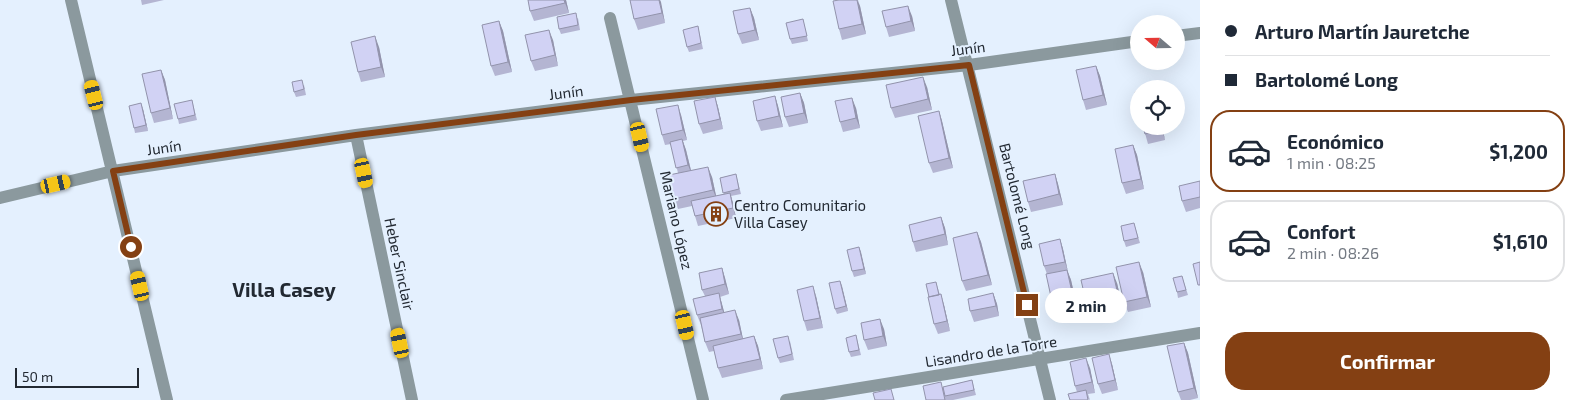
<!DOCTYPE html>
<html lang="es">
<meta charset="utf-8">
<style>
body{margin:0;font-family:"Exo 2",sans-serif;background:#f6f6f7;color:#1f2937;height:100vh;display:flex;flex-direction:column;font-size:19px;white-space:nowrap}
*{box-sizing:border-box;margin:0}
p{font-size:16px;color:#747a83}
.icon{flex:none;width:28px;height:28px;fill:none;stroke:currentColor;stroke-width:2;stroke-linecap:round;stroke-linejoin:round}
.map{position:relative;flex:1;overflow:hidden}
.drawer{display:flex;flex-direction:column;background:#fff;width:375px}
.drawer>*{flex:none}
.guide{display:grid;align-content:center;height:110px;padding:0 25px;background:#fff}
.needle{width:32px;rotate:290deg}
.fabs{position:absolute;left:1130px;top:15px;display:grid;gap:10px}
.fabs a{display:grid;place-items:center;width:55px;height:55px;border-radius:50%;background:#fff;box-shadow:0 5px 20px #0002;font-size:25px}
.scale{position:absolute;left:15px;bottom:12px;width:124px;box-sizing:border-box;padding-left:5px;border:2px solid #222932;border-top:0;font-size:14px;line-height:18px;white-space:nowrap;color:#222932;-webkit-text-stroke:4px #e4f0fe;paint-order:stroke}
.end{position:absolute;width:22px;height:22px;margin:-11px;border:6px solid #844013;background:#fff;box-shadow:0 0 0 2px #fff}
.from{border-radius:50%}
.bubble{position:absolute;height:35px;border-radius:18px;background:#fff;box-shadow:0 5px 20px #0002;font-size:16px;font-weight:700;line-height:35px;text-align:center}
.car{position:absolute;width:15px;height:30px;margin:-15px -8px;border-radius:6px;box-shadow:0 0 4px 1px #0007;background:linear-gradient(#f5c518 24%,#345 0 40%,#f5c518 0 76%,#345 0 86%,#f5c518 0)}
.guide b{display:flex;align-items:center;gap:18px;height:48px;font-size:19px}
.guide b+b{border-top:1px solid #e0e1e3}
.guide i{width:12px;height:12px;background:#1f2937}
ul{padding:0;list-style:none}
li{display:flex;align-items:center;gap:15px;height:82px;margin:0 10px 8px;padding:0 15px;border:2px solid #e0e1e3;border-radius:20px}
li div{flex:1}
li b{display:block;font-size:19px}
li em{font-style:normal;font-weight:700}
li.selected{border-color:#844013}
li>.icon{width:45px;height:45px;stroke-width:1.5}
.action{display:flex;gap:10px;margin-top:auto;padding:10px 25px}
.action a{flex:1;height:58px;border-radius:20px;background:#844013;color:#fff;font-size:20px;font-weight:700;line-height:58px;text-align:center}
main{display:flex;flex:1;min-height:0}
.map>svg:first-child{display:block}
</style>
<main>
<div class="map">
<svg width="1200" height="400" viewBox="0 0 1200 400">
<rect width="100%" height="100%" fill="#e4f0fe"/>
<g fill="none" stroke-linecap="round" stroke-linejoin="round">
<path stroke="#8b999e" stroke-width="12" d="M 71,0 L 167,400
M 951,0 L 1050,400
M 610,18 L 703,400
M 1176,36 L 1200,33
M 356,135 L 412,400
M 0,198 L 113,171 L 356,135 L 631,100 L 969,65 L 1139,41
M 786,400 L 1200,333"/>
</g>
<path fill="#b4b5d2" d="M 141,0 L 164,0 L 142,5 Z
M 566,0 L 569,13 L 534,21 L 530,11 Z
M 630,0 L 660,0 L 665,23 L 638,30 L 634,19 Z
M 839,0 L 858,0 L 860,6 L 866,34 L 842,40 L 839,29 Z
M 750,8 L 754,18 L 759,40 L 742,44 L 738,34 Z
M 912,16 L 915,31 L 889,37 L 886,27 Z
M 578,18 L 580,30 L 561,34 L 559,29 Z
M 803,19 L 808,41 L 792,44 L 790,39 Z
M 499,21 L 503,31 L 512,72 L 495,76 L 491,66 Z
M 698,26 L 703,49 L 689,52 L 687,47 Z
M 553,40 L 558,66 L 535,71 L 531,61 Z
M 379,47 L 385,77 L 361,82 L 358,72 Z
M 1096,66 L 1100,76 L 1107,105 L 1086,110 L 1083,100 Z
M 161,70 L 165,80 L 173,119 L 154,123 L 151,113 Z
M 304,85 L 306,95 L 296,97 L 294,92 Z
M 927,87 L 932,110 L 895,118 L 891,108 Z
M 800,93 L 804,103 L 808,123 L 789,127 L 785,117 Z
M 775,96 L 778,106 L 783,127 L 761,131 L 757,121 Z
M 715,97 L 718,107 L 723,129 L 703,134 L 699,124 Z
M 192,100 L 197,120 L 179,124 L 178,119 Z
M 856,108 L 860,128 L 843,132 L 840,122 Z
M 143,109 L 148,131 L 135,133 L 134,128 Z
M 939,111 L 942,121 L 953,168 L 933,173 L 929,163 Z
M 681,115 L 687,140 L 683,141 L 686,150 L 691,170 L 712,177 L 716,196 L 724,194 L 720,178 L 736,174 L 741,194 L 731,196 L 733,203 L 736,218 L 698,226 L 692,206 L 678,209 L 674,199 L 678,173 L 671,144 L 665,145 L 662,135 Z
M 1143,126 L 1162,126 L 1165,140 L 1148,144 Z
M 1133,145 L 1137,155 L 1144,189 L 1126,194 L 1122,183 Z
M 1055,174 L 1058,184 L 1063,205 L 1031,212 L 1028,202 Z
M 1200,181 L 1200,208 L 1186,212 L 1182,201 Z
M 941,217 L 945,228 L 948,245 L 916,252 L 913,242 Z
M 1134,223 L 1140,243 L 1126,247 L 1124,241 Z
M 977,232 L 981,242 L 992,285 L 966,291 L 962,281 Z
M 1060,239 L 1063,249 L 1068,272 L 1071,280 L 1078,311 L 1057,316 L 1053,306 L 1047,274 L 1044,266 Z
M 859,247 L 866,274 L 854,277 L 852,271 Z
M 722,268 L 725,278 L 729,294 L 720,297 L 724,312 L 739,320 L 743,339 L 754,336 L 758,346 L 763,369 L 722,378 L 718,368 L 714,351 L 709,352 L 705,342 L 701,325 L 697,315 L 705,296 L 702,290 Z
M 1143,272 L 1151,307 L 1128,312 L 1124,302 Z
M 1182,276 L 1188,295 L 1178,298 L 1177,292 Z
M 840,281 L 848,311 L 837,314 L 835,309 Z
M 936,282 L 940,295 L 944,305 L 950,331 L 938,334 L 934,324 L 929,297 Z
M 1117,283 L 1123,309 L 1091,316 L 1087,306 Z
M 993,293 L 997,304 L 999,316 L 974,322 L 970,311 Z
M 816,296 L 823,328 L 807,331 L 804,321 Z
M 884,329 L 887,346 L 868,350 L 864,340 Z
M 856,335 L 861,355 L 851,357 L 849,352 Z
M 790,341 L 794,360 L 780,363 L 778,358 Z
M 1184,343 L 1188,353 L 1198,398 L 1190,400 L 1181,400 L 1178,392 Z
M 1112,364 L 1118,390 L 1102,394 L 1098,384 Z
M 1090,368 L 1095,393 L 1088,394 L 1090,400 L 1077,392 L 1075,386 Z
M 972,380 L 976,395 L 953,400 L 926,400 L 943,387 Z"/>
<path fill="#9293ab" d="M 564,0 L 566,0 L 569,13 L 565,3 Z
M 659,0 L 660,0 L 661,2 L 665,23 L 662,13 Z
M 857,0 L 860,6 L 866,34 L 862,24 Z
M 908,6 L 912,16 L 915,31 L 911,21 Z
M 750,8 L 754,18 L 759,40 L 755,30 Z
M 499,21 L 503,31 L 512,72 L 508,62 Z
M 549,30 L 553,40 L 558,66 L 555,55 Z
M 375,36 L 379,47 L 385,77 L 381,67 Z
M 1096,66 L 1100,76 L 1107,105 L 1103,95 Z
M 161,70 L 165,80 L 173,119 L 170,108 Z
M 923,77 L 927,87 L 932,110 L 928,99 Z
M 800,93 L 804,103 L 808,123 L 804,113 Z
M 775,96 L 778,106 L 783,127 L 779,116 Z
M 715,97 L 718,107 L 723,129 L 720,119 Z
M 852,98 L 856,108 L 860,128 L 856,118 Z
M 141,103 L 143,109 L 148,131 L 146,125 Z
M 678,105 L 681,115 L 687,140 L 683,130 Z
M 939,111 L 942,121 L 953,168 L 949,158 Z
M 1161,126 L 1162,126 L 1165,140 L 1162,130 Z
M 682,139 L 686,150 L 692,175 L 688,165 Z
M 1133,145 L 1137,155 L 1144,189 L 1141,179 Z
M 708,167 L 712,177 L 717,200 L 713,190 Z
M 1055,174 L 1058,184 L 1063,205 L 1059,194 Z
M 730,193 L 733,203 L 736,218 L 733,208 Z
M 941,217 L 945,228 L 948,245 L 945,234 Z
M 977,232 L 981,242 L 992,285 L 988,275 Z
M 1060,239 L 1063,249 L 1068,272 L 1065,262 Z
M 859,247 L 861,252 L 866,274 L 864,269 Z
M 1139,262 L 1143,272 L 1151,307 L 1147,297 Z
M 722,268 L 725,278 L 729,294 L 725,284 Z
M 1067,270 L 1071,280 L 1078,311 L 1074,301 Z
M 1113,273 L 1117,283 L 1123,309 L 1119,299 Z
M 840,281 L 842,286 L 848,311 L 846,306 Z
M 813,286 L 816,296 L 823,328 L 820,318 Z
M 719,293 L 722,304 L 726,319 L 722,309 Z
M 993,293 L 997,304 L 999,316 L 996,306 Z
M 941,294 L 944,305 L 950,331 L 947,321 Z
M 735,310 L 739,320 L 744,344 L 741,334 Z
M 880,319 L 884,329 L 887,346 L 883,336 Z
M 754,336 L 758,346 L 763,369 L 760,359 Z
M 1184,343 L 1188,353 L 1198,398 L 1194,388 Z
M 1109,354 L 1112,364 L 1118,390 L 1115,380 Z
M 1086,358 L 1090,368 L 1095,393 L 1092,382 Z"/>
<path fill="#d1d2f4" stroke="#9293ab" d="M 528,0 L 564,0 L 565,3 L 530,11 Z
M 630,0 L 659,0 L 662,13 L 634,19 Z
M 839,0 L 857,0 L 862,24 L 839,29 L 833,1 Z
M 908,6 L 911,21 L 886,27 L 882,11 Z
M 750,8 L 755,30 L 738,34 L 733,11 Z
M 576,13 L 578,25 L 559,29 L 557,17 Z
M 803,19 L 807,36 L 790,39 L 786,23 Z
M 499,21 L 508,62 L 491,66 L 482,25 Z
M 698,26 L 701,43 L 687,47 L 683,30 Z
M 549,30 L 555,55 L 531,61 L 525,35 Z
M 375,36 L 381,67 L 358,72 L 351,42 Z
M 1096,66 L 1103,95 L 1083,100 L 1076,70 Z
M 161,70 L 170,108 L 151,113 L 142,74 Z
M 923,77 L 928,99 L 891,108 L 886,85 Z
M 302,80 L 304,89 L 294,92 L 292,82 Z
M 1139,91 L 1139,108 L 1135,92 Z
M 800,93 L 804,113 L 785,117 L 781,97 Z
M 775,96 L 779,116 L 757,121 L 753,101 Z
M 715,97 L 720,119 L 699,124 L 694,101 Z
M 852,98 L 856,118 L 840,122 L 835,101 Z
M 192,100 L 195,115 L 178,119 L 174,104 Z
M 141,103 L 146,125 L 134,128 L 129,106 Z
M 678,105 L 683,130 L 662,135 L 656,109 Z
M 939,111 L 949,158 L 929,163 L 918,116 Z
M 1143,126 L 1161,126 L 1162,130 L 1145,134 Z
M 682,139 L 688,165 L 676,168 L 670,142 Z
M 1133,145 L 1141,179 L 1122,183 L 1115,149 Z
M 708,167 L 713,190 L 674,199 L 669,175 Z
M 736,174 L 739,189 L 723,193 L 720,178 Z
M 1055,174 L 1059,194 L 1028,202 L 1023,181 Z
M 1200,181 L 1200,197 L 1182,201 L 1179,186 Z
M 730,193 L 733,208 L 695,216 L 691,201 Z
M 941,217 L 945,234 L 913,242 L 909,225 Z
M 1134,223 L 1138,238 L 1124,241 L 1121,226 Z
M 977,232 L 988,275 L 962,281 L 953,238 Z
M 1060,239 L 1065,262 L 1044,266 L 1039,244 Z
M 859,247 L 864,269 L 852,271 L 847,250 Z
M 1139,262 L 1147,297 L 1124,302 L 1116,267 Z
M 1200,262 L 1200,285 L 1198,285 L 1193,264 Z
M 722,268 L 725,284 L 702,290 L 699,273 Z
M 1067,270 L 1074,301 L 1053,306 L 1046,274 Z
M 1113,273 L 1119,299 L 1087,306 L 1081,280 Z
M 1182,276 L 1186,290 L 1177,292 L 1173,278 Z
M 840,281 L 846,306 L 835,309 L 829,283 Z
M 936,282 L 939,295 L 929,297 L 926,284 Z
M 813,286 L 820,318 L 804,321 L 797,290 Z
M 719,293 L 722,309 L 697,315 L 693,299 Z
M 993,293 L 996,306 L 970,311 L 968,299 Z
M 941,294 L 947,321 L 934,324 L 928,297 Z
M 735,310 L 741,334 L 705,342 L 700,318 Z
M 880,319 L 883,336 L 864,340 L 861,323 Z
M 856,335 L 859,350 L 849,352 L 846,338 Z
M 754,336 L 760,359 L 718,368 L 713,346 Z
M 788,336 L 792,354 L 778,358 L 773,339 Z
M 1184,343 L 1194,388 L 1178,392 L 1167,346 Z
M 1109,354 L 1115,380 L 1098,384 L 1092,358 Z
M 1086,358 L 1092,382 L 1075,386 L 1070,362 Z
M 972,380 L 974,390 L 945,396 L 943,387 Z
M 941,382 L 945,400 L 926,400 L 923,386 Z
M 891,389 L 894,400 L 875,400 L 873,393 Z
M 1086,390 L 1088,400 L 1070,400 L 1068,394 Z"/>
<g fill="none" stroke-linecap="round" stroke-linejoin="round">
<path stroke="#844013" stroke-width="6" d="M 131,247 L 113,171 L 356,135 L 631,100 L 969,65 L 1027,305"/>
</g>
<defs>
<g id="building-ring" transform="scale(1.25)"><circle r="9.5" fill="#e4f0fe" stroke="#844013" stroke-width="1.5"/><path d="M-4-6H4V6H1V3H-1V6H-4ZM-2.5-4.3h1.7v1.8h-1.7ZM.8-4.3h1.7v1.8H.8ZM-2.5-1h1.7V.8h-1.7ZM.8-1h1.7V.8H.8Z" fill="#844013"/></g>
</defs>
<g fill-rule="evenodd">
<use href="#building-ring" x="716" y="214"/>
</g>
<g text-anchor="middle" dominant-baseline="central" stroke-width="4" stroke-linejoin="round" paint-order="stroke">
<g font-size="15" fill="#222932" stroke="#e4f0fe">
<text transform="translate(968 48) rotate(-7)">Junín</text>
<text transform="translate(566 92) rotate(-7)">Junín</text>
<text transform="translate(164 147) rotate(-8)">Junín</text>
<text transform="translate(1018 196) rotate(76)">Bartolomé Long</text>
<text transform="translate(677 220) rotate(77)">Mariano López</text>
<text transform="translate(400 264) rotate(78)">Heber Sinclair</text>
<text transform="translate(991 351) rotate(-9)">Lisandro de la Torre</text>
</g>
<g font-size="15" fill="#222932" stroke="#e4f0fe" text-anchor="start">
<text x="734" y="205">Centro Comunitario<tspan x="734" dy="17">Villa Casey</tspan></text>
</g>
<g font-size="20" font-weight="bold" fill="#222932" stroke="#e4f0fe">
<text x="284" y="289">Villa Casey</text>
</g>
</g>
</svg>
<div class="fabs">
<a><svg class="needle" viewBox="-14 -14 28 28"><path d="M0-13l5 13h-10z" fill="#e53935"/><path d="M0 13l5-13h-10z" fill="#747a83"/></svg></a>
<a><svg class="icon" aria-label="locate" viewBox="0 0 24 24"><circle cx="12" cy="12" r="6"/><path d="M12 2v4M12 18v4M2 12h4M18 12h4"/></svg></a>
</div>
<div class="scale">50 m</div>
<i class="end from" style="left:131px;top:247px"></i>
<i class="end" style="left:1027px;top:305px"></i>
<div class="bubble" style="left:1045px;top:288px;width:82px">2 min</div>
<i class="car" style="left:94px;top:95px;rotate:346deg"></i>
<i class="car" style="left:640px;top:137px;rotate:167deg"></i>
<i class="car" style="left:364px;top:173px;rotate:168deg"></i>
<i class="car" style="left:56px;top:184px;rotate:77deg"></i>
<i class="car" style="left:140px;top:286px;rotate:347deg"></i>
<i class="car" style="left:685px;top:325px;rotate:167deg"></i>
<i class="car" style="left:400px;top:343px;rotate:348deg"></i>
</div>
<section class="drawer">
<div class="guide">
<b><i class="from"></i>Arturo Martín Jauretche</b>
<b><i></i>Bartolomé Long</b>
</div>
<ul>
<li class="selected"><svg class="icon" aria-label="car" viewBox="0 0 24 24"><path d="M5 17H2v-5l4-1 3-4h7l3 4 3 1v5h-3M9 17h6M6 11h13"/><circle cx="7" cy="17" r="2"/><circle cx="17" cy="17" r="2"/></svg><div><b>Económico</b><p>1 min · 08:25</p></div><em>$1,200</em></li>
<li><svg class="icon" aria-label="car" viewBox="0 0 24 24"><path d="M5 17H2v-5l4-1 3-4h7l3 4 3 1v5h-3M9 17h6M6 11h13"/><circle cx="7" cy="17" r="2"/><circle cx="17" cy="17" r="2"/></svg><div><b>Confort</b><p>2 min · 08:26</p></div><em>$1,610</em></li>
</ul>
<div class="action"><a>Confirmar</a></div>
</section>
</main>
